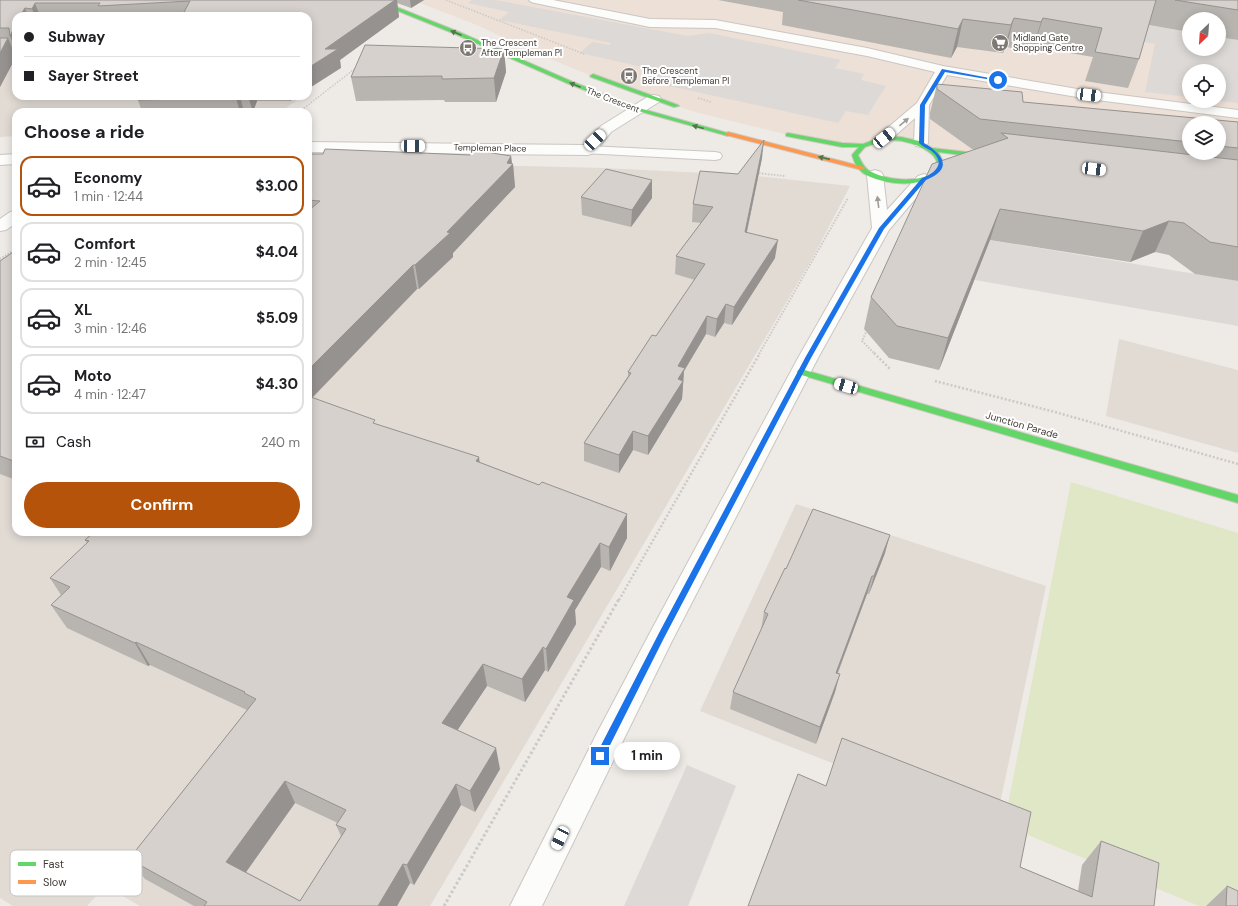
<!DOCTYPE html>
<meta charset="utf-8">
<style>
body{margin:0;font-family:"DM Sans",sans-serif;background:#f6f6f6;color:#202124;height:100vh;display:flex;flex-direction:column;font-size:15px;white-space:nowrap}
*{box-sizing:border-box;margin:0}
p{font-size:13px;color:#757577}
.icon{flex:none;width:22px;height:22px;fill:none;stroke:currentColor;stroke-width:2;stroke-linecap:round;stroke-linejoin:round}
.map{position:relative;flex:1;overflow:hidden}
.panel{position:absolute;left:12px;top:108px;width:300px;height:428px;display:flex;flex-direction:column;background:#fff;border-radius:12px;box-shadow:0 2px 10px #0003}
.panel>*{flex:none}
.banner{position:absolute;left:12px;top:12px;width:300px;height:88px;border-radius:12px;box-shadow:0 2px 10px #0003;display:grid;align-content:center;height:88px;padding:0 12px;background:#fff}
.needle{width:26px;rotate:205deg}
.buttons{position:absolute;left:1182px;top:12px;display:grid;gap:8px}
.buttons a{display:grid;place-items:center;width:44px;height:44px;border-radius:50%;background:#fff;box-shadow:0 2px 10px #0003;font-size:20px}
.end{position:absolute;width:18px;height:18px;margin:-9px;border:5px solid #1a73e8;background:#fff;box-shadow:0 0 0 2px #fff}
.from{border-radius:50%}
.bubble{position:absolute;height:28px;border-radius:14px;background:#fff;box-shadow:0 2px 10px #0003;font-size:13px;font-weight:700;line-height:28px;text-align:center}
.car{position:absolute;width:12px;height:24px;margin:-12px -6px;border-radius:5px;box-shadow:0 0 3px 1px #0007;background:linear-gradient(#fff 24%,#345 0 40%,#fff 0 76%,#345 0 86%,#fff 0)}
.banner b{display:flex;align-items:center;gap:14px;height:38px;font-size:15px}
.banner b+b{border-top:1px solid #e0e0e0}
.banner i{width:10px;height:10px;background:#202124}
ul{padding:0;list-style:none}
li{display:flex;align-items:center;gap:12px;height:60px;margin:0 8px 6px;padding:0 4px;border:2px solid #e0e0e0;border-radius:12px}
li div{flex:1}
li b{display:block;font-size:15px}
li em{font-style:normal;font-weight:700}
li.selected{border-color:#b45309}
li>.icon{width:36px;height:36px;stroke-width:1.5}
h2{padding:0 12px;font-size:18px;line-height:48px}
.pay{display:flex;align-items:center;gap:10px;height:44px;padding:0 12px;font-size:15px}
.pay p{margin-inline-start:auto}
.primary-button{display:flex;gap:8px;margin-top:auto;padding:8px 12px}
.primary-button a{flex:1;height:46px;border-radius:24px;background:#b45309;color:#fff;font-size:16px;font-weight:700;line-height:46px;text-align:center}
.map>svg:first-child{display:block}
</style>
<div class="map">
<svg width="1238" height="906" viewBox="0 0 1238 906">
<rect width="100%" height="100%" fill="#eeeae6"/>
<path fill="#e1dbd4" d="M 16,65 L 16,96 L 303,96 L 280,112 L 16,112 L 16,136 L 0,137 L 0,67 Z
M 523,166 L 603,168 L 747,175 L 850,186 L 813,257 L 430,906 L 140,906 L 105,886 L 87,906 L 13,906 L 0,898 L 0,265 L 16,254 L 16,532 L 308,532 L 308,167 Z
M 1119,339 L 1238,370 L 1238,453 L 1106,416 Z
M 796,504 L 1046,586 L 995,827 L 700,711 Z"/>
<path fill="#ede0d6" fill-rule="evenodd" d="M 412,0 L 1238,0 L 1238,186 L 933,150 L 909,140 L 861,145 L 789,135 L 699,113 L 654,99 L 587,74 L 527,49 L 477,25 ZM 1189,19 L 1219,19 L 1219,49 L 1189,49 ZM 1189,71 L 1219,71 L 1219,101 L 1189,101 ZM 1189,123 L 1219,123 L 1219,153 L 1189,153 Z"/>
<path fill="#e0e7c7" d="M 1071,482 L 1238,533 L 1238,906 L 1199,906 L 1004,825 Z"/>
<path fill="#ddd9d6" d="M 472,0 L 495,0 L 688,36 L 709,33 L 841,60 L 835,68 L 864,74 L 861,80 L 886,86 L 868,115 L 846,111 L 838,123 L 642,80 L 651,69 L 580,53 L 592,42 L 609,45 L 611,43 L 499,20 L 509,12 L 468,3 Z
M 1103,18 L 1189,32 L 1189,49 L 1219,49 L 1219,37 L 1238,40 L 1238,103 L 1219,101 L 1219,71 L 1189,71 L 1189,97 L 1145,92 L 1155,44 L 1097,34 Z
M 990,240 L 1238,281 L 1238,326 L 975,280 Z
M 687,765 L 736,786 L 688,906 L 624,906 Z"/>
<g fill="none" stroke-linecap="round" stroke-linejoin="round">
<g stroke="#cac6c3" stroke-width="2">
<path id="lane" d="M 529,0 L 553,0 L 650,19 L 715,20 L 867,48 L 943,66 L 1089,91 L 1238,110 L 1238,118 L 1089,99 L 947,75 L 929,105 L 928,143 L 926,146 L 921,147 L 916,146 L 914,143 L 915,118 L 889,141 L 884,142 L 879,141 L 877,138 L 879,135 L 917,103 L 935,72 L 867,56 L 715,28 L 650,27 L 535,3 L 531,2 Z
M 588,146 L 715,152 L 720,153 L 722,156 L 720,159 L 715,160 L 583,153 L 581,150 L 583,147 Z"/>
</g>
<g stroke="#cac6c3" stroke-width="2">
<path id="street" d="M 654,95 L 659,96 L 661,99 L 659,102 L 611,132 L 594,153 L 588,155 L 308,152 L 308,142 L 584,145 L 601,126 L 649,96 Z
M 16,154 L 16,164 L 0,165 L 0,155 Z
M 875,170 L 881,172 L 883,175 L 887,210 L 918,176 L 924,174 L 930,176 L 932,179 L 889,230 L 818,358 L 671,643 L 542,906 L 510,906 L 597,733 L 653,627 L 798,358 L 872,228 L 867,175 L 869,172 Z
M 16,211 L 16,223 L 6,230 L 0,231 L 0,219 L 10,212 Z"/>
</g>
<g stroke="#cec7bf" stroke-width="2">
<path id="fast" d="M 371,0 L 379,0 L 459,32 L 573,82 L 639,108 L 731,134 L 728,136 L 635,110 L 569,84 L 455,34 Z
M 593,74 L 678,105 L 679,106 L 674,107 L 591,77 L 590,76 Z
M 788,133 L 842,143 L 863,144 L 884,136 L 901,137 L 919,141 L 932,148 L 993,155 L 996,157 L 993,159 L 938,152 L 944,163 C 937,191 882,186 863,173 C 857,168 854,162 852,155 L 859,147 L 842,147 L 786,136 L 786,134 ZM 885,140 C 892,140 899,140 906,142 C 917,144 948,157 933,172 C 919,184 883,180 868,170 C 863,166 861,161 858,155 L 865,147 Z
M 801,369 L 1238,495 L 1238,503 L 798,374 L 797,372 L 798,370 Z"/>
</g>
<g stroke="#cec7bf" stroke-width="2">
<path id="slow" d="M 728,132 L 864,167 L 865,168 L 862,170 L 726,135 L 725,134 Z"/>
</g>
<path stroke="#ccc9c6" stroke-width="1.5" stroke-dasharray="1.5 1.5" stroke-linecap="butt" d="M 446,0 L 584,54
M 698,98 L 711,102
M 299,112 L 357,67"/>
<path stroke="#ccc9c6" stroke-width="2" stroke-dasharray="1.5 1.5" stroke-linecap="butt" d="M 756,173 L 785,176
M 0,259 L 16,249
M 867,330 L 862,341 L 875,354
M 759,354 L 848,198"/>
<path stroke="#ccc9c6" stroke-width="2.5" stroke-dasharray="2 2" stroke-linecap="butt" d="M 874,353 L 890,369
M 935,381 L 1055,412 L 1238,464
M 619,600 L 760,353"/>
<path stroke="#ccc9c6" stroke-width="3" stroke-dasharray="2.5 2.5" stroke-linecap="butt" d="M 444,906 L 619,599"/>
<use href="#lane" fill="#fcfcfb" fill-rule="evenodd"/>
<use href="#street" fill="#fcfcfb" fill-rule="evenodd"/>
<use href="#fast" fill="#63d668" fill-rule="evenodd"/>
<use href="#slow" fill="#ff974d" fill-rule="evenodd"/>
</g>
<path fill="#b8b4b0" fill-rule="evenodd" d="M 0,0 L 424,0 L 411,8 L 397,3 L 399,17 L 340,60 L 341,68 L 308,16 L 16,16 L 16,50 L 14,46 L 12,46 L 16,56 L 0,87 Z
M 718,0 L 1238,0 L 1238,40 L 1219,37 L 1219,19 L 1189,19 L 1189,32 L 1149,25 L 1139,59 L 1128,88 L 1085,81 L 1093,57 L 1034,47 L 1032,51 L 1006,47 L 1003,53 L 957,47 L 951,58 L 782,25 L 783,12 Z
M 504,49 L 506,72 L 496,102 L 445,102 L 444,100 L 356,101 L 351,77 Z
M 937,84 L 1023,102 L 1238,122 L 1238,281 L 1195,274 L 1169,255 L 1155,252 L 1130,262 L 990,240 L 939,370 L 889,358 L 864,329 L 871,297 L 976,149 L 972,149 L 930,119 L 930,113 ZM 1189,123 L 1219,123 L 1219,153 L 1189,153 Z
M 140,96 L 297,96 L 290,101 L 257,101 L 253,112 L 142,112 L 138,100 Z
M 511,156 L 512,164 L 513,164 L 515,187 L 453,253 L 453,257 L 419,289 L 417,289 L 312,398 L 376,424 L 479,462 L 539,485 L 627,514 L 627,538 L 610,571 L 601,567 L 575,610 L 576,624 L 548,672 L 545,670 L 525,702 L 487,686 L 457,730 L 500,769 L 475,812 L 461,805 L 414,885 L 410,883 L 397,906 L 194,906 L 145,879 L 129,859 L 247,710 L 150,665 L 148,666 L 67,628 L 51,605 L 61,595 L 50,578 L 87,543 L 85,540 L 308,532 L 308,161 ZM 295,803 L 338,823 L 336,825 L 341,836 L 300,901 L 246,872 Z
M 762,158 L 747,232 L 775,258 L 732,325 L 724,323 L 715,337 L 706,334 L 684,371 L 682,399 L 648,455 L 633,450 L 619,473 L 584,461 L 584,443 L 628,376 L 628,372 L 656,336 L 695,280 L 675,274 L 676,256 L 701,223 L 692,222 L 693,204 Z
M 581,197 L 652,198 L 631,227 L 582,215 Z
M 16,250 L 16,480 L 0,474 L 0,261 Z
M 885,553 L 869,594 L 867,594 L 838,673 L 835,692 L 816,744 L 730,709 L 733,692 L 761,630 L 764,612 L 786,569 Z
M 1101,841 L 1154,906 L 748,906 L 1020,867 L 1078,891 L 1082,865 Z
M 1227,886 L 1238,906 L 1206,906 Z"/>
<path fill="#969290" d="M 395,0 L 397,0 L 399,17 L 340,60 L 341,68 L 308,89 L 308,68 L 325,49 Z
M 410,0 L 424,0 L 411,8 Z
M 35,3 L 40,16 L 35,16 L 32,9 Z
M 25,8 L 28,16 L 20,16 Z
M 1014,18 L 1006,47 L 1003,53 L 1011,25 Z
M 1043,18 L 1034,47 L 1032,51 L 1041,22 Z
M 963,19 L 957,47 L 951,58 L 958,29 Z
M 16,24 L 16,50 L 10,36 Z
M 8,38 L 16,57 L 0,87 L 0,53 Z
M 504,49 L 506,72 L 496,102 L 494,78 Z
M 237,96 L 240,96 L 244,112 L 240,112 L 236,98 Z
M 248,96 L 256,96 L 257,101 L 253,112 Z
M 289,96 L 297,96 L 290,101 Z
M 764,140 L 762,158 L 743,250 L 745,232 Z
M 511,156 L 512,164 L 513,164 L 515,187 L 453,253 L 453,257 L 419,289 L 415,265 L 507,163 Z
M 652,180 L 652,198 L 631,227 L 632,210 Z
M 1000,209 L 990,240 L 939,370 L 948,338 Z
M 1169,221 L 1155,252 L 1130,262 L 1143,231 Z
M 778,240 L 775,258 L 732,325 L 734,307 Z
M 413,265 L 417,289 L 308,402 L 308,370 Z
M 726,304 L 724,323 L 715,337 L 717,319 Z
M 707,316 L 706,334 L 684,371 L 682,399 L 648,455 L 648,436 L 678,366 Z
M 633,431 L 633,450 L 619,473 L 619,455 Z
M 479,457 L 482,481 L 476,461 Z
M 627,514 L 627,538 L 610,571 L 609,547 Z
M 890,535 L 885,553 L 869,594 L 874,576 Z
M 600,543 L 601,567 L 575,610 L 576,624 L 548,672 L 546,649 L 567,597 Z
M 872,576 L 867,594 L 831,690 L 836,673 Z
M 136,642 L 150,665 L 148,666 L 135,643 Z
M 543,647 L 545,670 L 525,702 L 522,679 Z
M 483,664 L 487,686 L 447,746 L 442,723 Z
M 840,674 L 835,692 L 816,744 L 820,727 Z
M 496,748 L 500,769 L 475,812 L 470,791 Z
M 285,781 L 295,803 L 239,882 L 226,862 Z
M 456,784 L 461,805 L 414,885 L 407,865 Z
M 403,864 L 410,883 L 397,906 L 378,906 Z"/>
<path fill="#d6d1cd" stroke="#969290" fill-rule="evenodd" d="M 0,0 L 395,0 L 325,49 L 338,49 L 308,68 L 308,16 L 182,16 L 190,1 L 98,6 L 100,3 L 35,3 L 32,9 L 25,8 L 20,16 L 16,16 L 16,24 L 10,36 L 9,28 L 0,28 Z
M 798,0 L 1156,0 L 1139,59 L 1095,52 L 1102,28 L 1043,18 L 1041,22 L 1014,18 L 1011,25 L 963,19 L 958,29 Z
M 1175,0 L 1238,0 L 1238,10 Z
M 0,38 L 8,38 L 0,53 Z
M 365,45 L 504,49 L 494,78 L 442,79 L 442,76 L 351,77 Z
M 937,84 L 1022,92 L 1023,102 L 1238,122 L 1238,148 L 1219,146 L 1219,123 L 1189,123 L 1189,142 L 980,119 L 937,89 Z
M 140,96 L 237,96 L 236,98 L 138,100 Z
M 1001,133 L 1238,160 L 1238,247 L 1210,242 L 1184,223 L 1169,221 L 1143,231 L 1000,209 L 948,338 L 897,326 L 871,297 L 932,164 L 1008,138 Z
M 764,140 L 745,232 L 778,240 L 734,307 L 726,304 L 717,319 L 707,316 L 678,366 L 685,368 L 678,379 L 683,381 L 648,436 L 633,431 L 619,455 L 584,443 L 631,373 L 628,372 L 652,335 L 656,336 L 705,264 L 676,256 L 713,207 L 693,204 L 700,171 L 738,174 Z
M 325,149 L 470,155 L 473,150 L 511,156 L 507,163 L 513,164 L 447,232 L 450,233 L 415,265 L 413,265 L 308,370 L 308,211 L 320,201 L 308,200 L 308,161 L 312,154 L 323,154 Z
M 606,169 L 652,180 L 632,210 L 581,197 Z
M 16,250 L 16,462 L 0,456 L 0,261 Z
M 308,396 L 375,420 L 373,423 L 479,457 L 476,461 L 539,485 L 542,482 L 627,514 L 609,547 L 600,543 L 567,597 L 574,600 L 546,649 L 543,647 L 522,679 L 483,664 L 442,723 L 496,748 L 470,791 L 456,784 L 407,865 L 403,864 L 378,906 L 204,906 L 207,902 L 129,859 L 256,699 L 244,693 L 245,692 L 136,642 L 135,643 L 51,605 L 70,587 L 50,578 L 89,541 L 85,540 L 94,532 L 308,532 ZM 285,781 L 346,810 L 336,825 L 346,829 L 300,901 L 226,862 Z
M 813,509 L 890,535 L 874,576 L 872,576 L 836,673 L 840,674 L 820,727 L 733,692 L 768,614 L 764,612 L 785,568 L 786,569 Z
M 842,738 L 1031,812 L 1020,867 L 1092,897 L 1101,841 L 1159,863 L 1154,906 L 748,906 L 798,774 L 826,786 Z
M 1227,886 L 1238,891 L 1238,906 L 1226,906 Z"/>
<defs><path id="oneway-solid" d="M-6-.8H1V-3.2L6.5 0L1 3.2V.8H-6Z"/></defs>
<g fill="#4f7849">
<use href="#oneway-solid" transform="translate(456 33) rotate(-157)"/>
<use href="#oneway-solid" transform="translate(575 85) rotate(-158)"/>
<use href="#oneway-solid" transform="translate(698 127) rotate(-165)"/>
<use href="#oneway-solid" transform="translate(824 158) rotate(-167)"/>
</g>
<g fill="#9f9b98">
<use href="#oneway-solid" transform="translate(904 122) rotate(-40)"/>
<use href="#oneway-solid" transform="translate(878 202) rotate(-97)"/>
</g>
<path fill="#1a73e8" d="M 942,69 L 1000,80 L 998,81 L 945,72 L 925,105 L 924,143 C 944,155 953,169 926,180 L 884,229 L 811,358 L 664,638 L 603,759 L 597,759 L 596,756 L 597,753 L 659,633 L 805,358 L 879,228 L 922,178 C 936,173 947,162 930,150 C 926,148 922,146 919,143 L 920,105 Z"/>
<defs>
<g id="supermarket-disc" transform="scale(0.9)"><circle r="9.5" fill="#7e7872" stroke="#fff"/><path d="M-6-5.5h2.5l.6 2H6L4.5 2H-2.5L-4.4-4H-6ZM-1.5 3.2a1.3 1.3 0 1 0 .1 0ZM3 3.2a1.3 1.3 0 1 0 .1 0Z" fill="#fff"/></g>
<g id="bus-disc" transform="scale(0.9)"><circle r="9.5" fill="#7e7872" stroke="#fff"/><path d="M-5-6H5V4H4V6H2V4H-2V6H-4V4H-5ZM-3.5-4V0h7V-4ZM-3.5 1.2v1.5H-2V1.2ZM2 1.2v1.5H3.5V1.2Z" fill="#fff"/></g>
</defs>
<g fill-rule="evenodd">
<use href="#supermarket-disc" x="1000" y="43"/>
<use href="#bus-disc" x="468" y="48"/>
<use href="#bus-disc" x="629" y="76"/>
</g>
<g text-anchor="middle" dominant-baseline="central" stroke-width="4" stroke-linejoin="round" paint-order="stroke">
<g font-size="9" fill="#423a34" stroke="#fff" text-anchor="start">
<text x="1013" y="38">Midland Gate<tspan x="1013" dy="10">Shopping Centre</tspan></text>
<text x="481" y="43">The Crescent<tspan x="481" dy="10">After Templeman Pl</tspan></text>
<text x="642" y="71">The Crescent<tspan x="642" dy="10">Before Templeman Pl</tspan></text>
</g>
<g font-size="9" fill="#423a34" stroke="#fff">
<text transform="translate(613 100) rotate(21)">The Crescent</text>
<text transform="translate(490 148) rotate(1)">Templeman Place</text>
</g>
<g font-size="10" fill="#423a34" stroke="#fff">
<text transform="translate(1022 425) rotate(16)">Junction Parade</text>
</g>
</g>
<rect x="10" y="850" width="132" height="46" rx="6" fill="#fff" stroke="#c6c4c2" stroke-width="1"/>
<rect x="18" y="862" width="18" height="4" fill="#63d668"/>
<rect x="18" y="880" width="18" height="4" fill="#ff974d"/>
<g font-size="11" fill="#423a34">
<text x="43" y="868">Fast</text>
<text x="43" y="886">Slow</text>
</g>
</svg>
<div class="buttons">
<a><svg class="needle" viewBox="-14 -14 28 28"><path d="M0-13l5 13h-10z" fill="#e53935"/><path d="M0 13l5-13h-10z" fill="#757577"/></svg></a>
<a><svg class="icon" aria-label="locate" viewBox="0 0 24 24"><circle cx="12" cy="12" r="6"/><path d="M12 2v4M12 18v4M2 12h4M18 12h4"/></svg></a>
<a><svg class="icon" aria-label="layers" viewBox="0 0 24 24"><path d="M12 4l9 5-9 5-9-5zM3 14l9 5 9-5"/></svg></a>
</div>
<i class="end from" style="left:998px;top:80px"></i>
<i class="end" style="left:600px;top:756px"></i>
<div class="bubble" style="left:614px;top:742px;width:66px">1 min</div>
<i class="car" style="left:1089px;top:95px;rotate:97deg"></i>
<i class="car" style="left:884px;top:138px;rotate:51deg"></i>
<i class="car" style="left:595px;top:140px;rotate:46deg"></i>
<i class="car" style="left:413px;top:146px;rotate:91deg"></i>
<i class="car" style="left:1094px;top:169px;rotate:97deg"></i>
<i class="car" style="left:846px;top:386px;rotate:286deg"></i>
<i class="car" style="left:560px;top:838px;rotate:206deg"></i>
<div class="banner">
<b><i class="from"></i>Subway</b>
<b><i></i>Sayer Street</b>
</div>
<section class="panel">
<h2>Choose a ride</h2>
<ul>
<li class="selected"><svg class="icon" aria-label="car" viewBox="0 0 24 24"><path d="M5 17H2v-5l4-1 3-4h7l3 4 3 1v5h-3M9 17h6M6 11h13"/><circle cx="7" cy="17" r="2"/><circle cx="17" cy="17" r="2"/></svg><div><b>Economy</b><p>1 min · 12:44</p></div><em>$3.00</em></li>
<li><svg class="icon" aria-label="car" viewBox="0 0 24 24"><path d="M5 17H2v-5l4-1 3-4h7l3 4 3 1v5h-3M9 17h6M6 11h13"/><circle cx="7" cy="17" r="2"/><circle cx="17" cy="17" r="2"/></svg><div><b>Comfort</b><p>2 min · 12:45</p></div><em>$4.04</em></li>
<li><svg class="icon" aria-label="car" viewBox="0 0 24 24"><path d="M5 17H2v-5l4-1 3-4h7l3 4 3 1v5h-3M9 17h6M6 11h13"/><circle cx="7" cy="17" r="2"/><circle cx="17" cy="17" r="2"/></svg><div><b>XL</b><p>3 min · 12:46</p></div><em>$5.09</em></li>
<li><svg class="icon" aria-label="car" viewBox="0 0 24 24"><path d="M5 17H2v-5l4-1 3-4h7l3 4 3 1v5h-3M9 17h6M6 11h13"/><circle cx="7" cy="17" r="2"/><circle cx="17" cy="17" r="2"/></svg><div><b>Moto</b><p>4 min · 12:47</p></div><em>$4.30</em></li>
</ul>
<div class="pay"><svg class="icon" aria-label="cash" viewBox="0 0 24 24"><path d="M3 7h18v10H3z"/><circle cx="12" cy="12" r="2"/></svg>Cash<p>240 m</p></div>
<div class="primary-button"><a>Confirm</a></div>
</section>
</div>
